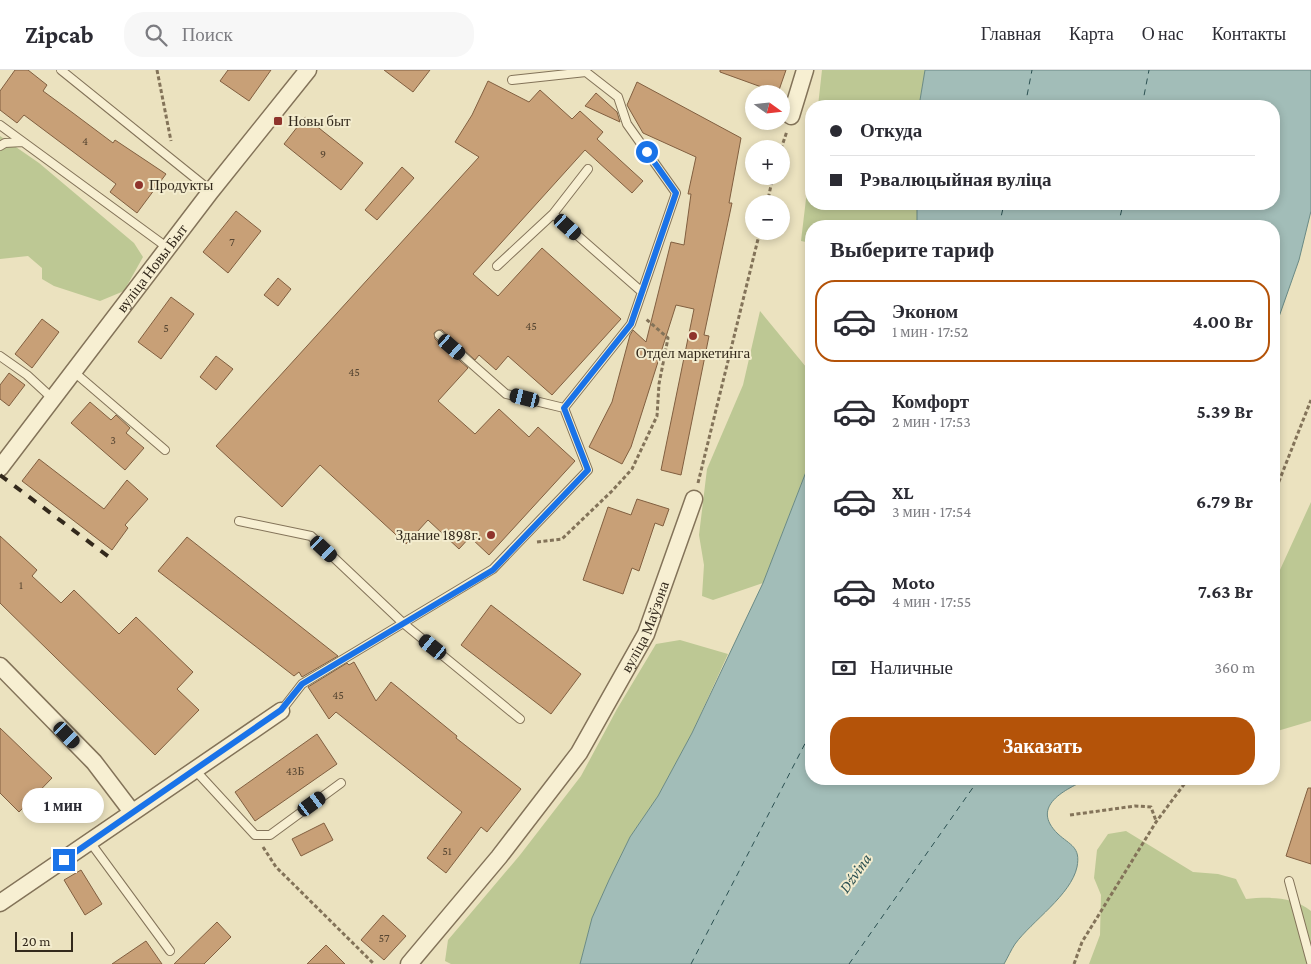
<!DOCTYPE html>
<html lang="ru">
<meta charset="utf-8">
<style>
body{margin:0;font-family:"Crimson Pro",serif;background:#f7f7f7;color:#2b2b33;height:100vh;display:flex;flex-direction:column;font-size:19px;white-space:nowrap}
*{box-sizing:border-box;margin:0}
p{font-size:16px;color:#7c7c81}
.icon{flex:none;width:28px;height:28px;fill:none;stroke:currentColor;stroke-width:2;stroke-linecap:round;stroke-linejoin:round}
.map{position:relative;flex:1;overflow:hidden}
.panel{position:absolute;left:805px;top:150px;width:475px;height:565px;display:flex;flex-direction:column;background:#fff;border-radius:20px;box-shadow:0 2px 8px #0003}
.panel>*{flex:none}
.guide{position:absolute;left:805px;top:30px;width:475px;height:110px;border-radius:20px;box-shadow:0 2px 8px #0003;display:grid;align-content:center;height:110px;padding:0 25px;background:#fff}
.needle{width:32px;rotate:105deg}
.tools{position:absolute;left:745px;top:15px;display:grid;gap:10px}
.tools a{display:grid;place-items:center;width:45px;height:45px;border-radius:50%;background:#fff;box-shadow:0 2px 8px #0003;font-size:25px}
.scale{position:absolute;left:15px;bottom:12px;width:58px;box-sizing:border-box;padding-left:5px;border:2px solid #33291c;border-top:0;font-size:14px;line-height:18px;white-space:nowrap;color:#33291c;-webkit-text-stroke:4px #f3ecce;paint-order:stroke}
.end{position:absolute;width:22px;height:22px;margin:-11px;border:6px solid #1a73e8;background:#fff;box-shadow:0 0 0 2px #fff}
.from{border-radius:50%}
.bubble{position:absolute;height:35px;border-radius:18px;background:#fff;box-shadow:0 2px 8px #0003;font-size:16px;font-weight:700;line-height:35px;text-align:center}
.car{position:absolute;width:15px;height:30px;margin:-15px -8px;border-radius:6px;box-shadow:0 0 4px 1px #0007;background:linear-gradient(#222 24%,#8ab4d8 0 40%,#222 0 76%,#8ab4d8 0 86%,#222 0)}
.guide b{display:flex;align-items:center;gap:18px;height:48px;font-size:19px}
.guide b+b{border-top:1px solid #e1e1e2}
.guide i{width:12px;height:12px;background:#2b2b33}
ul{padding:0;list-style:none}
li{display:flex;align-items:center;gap:15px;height:82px;margin:0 10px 8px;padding:0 15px;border:2px solid transparent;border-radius:20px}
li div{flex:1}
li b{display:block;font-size:19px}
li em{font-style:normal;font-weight:700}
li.active{border-color:#b45309}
li>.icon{width:45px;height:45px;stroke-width:1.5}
h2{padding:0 25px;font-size:22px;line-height:60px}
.pay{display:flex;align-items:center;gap:12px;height:55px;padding:0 25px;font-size:19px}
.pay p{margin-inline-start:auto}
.button{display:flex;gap:10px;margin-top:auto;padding:10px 25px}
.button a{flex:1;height:58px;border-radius:20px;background:#b45309;color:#fff;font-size:20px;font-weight:700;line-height:58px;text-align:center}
header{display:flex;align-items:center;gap:30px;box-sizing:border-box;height:70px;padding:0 25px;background:#fff;border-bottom:1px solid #e1e1e2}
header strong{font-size:24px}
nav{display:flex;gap:28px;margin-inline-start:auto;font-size:18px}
.search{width:350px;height:45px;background:#f7f7f7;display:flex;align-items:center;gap:12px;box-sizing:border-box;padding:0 18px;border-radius:20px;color:#7c7c81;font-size:19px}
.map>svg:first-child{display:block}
</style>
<header>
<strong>Zipcab</strong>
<div class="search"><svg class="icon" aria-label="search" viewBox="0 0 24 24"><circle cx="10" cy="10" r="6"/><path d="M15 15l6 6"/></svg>Поиск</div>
<nav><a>Главная</a><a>Карта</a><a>О нас</a><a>Контакты</a></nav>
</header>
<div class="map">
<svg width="1311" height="894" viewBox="0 0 1311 894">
<rect width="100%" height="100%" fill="#ebe2bf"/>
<path fill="#bdc894" d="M 822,0 L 925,0 L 919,36 L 818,36 Z
M 0,66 L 39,93 L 134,173 L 143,187 L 124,221 L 100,231 L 54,216 L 42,209 L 42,198 L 28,186 L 0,189 Z
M 811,87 L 811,134 L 917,134 L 917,156 L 811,156 L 811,173 L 801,171 Z
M 760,241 L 811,303 L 811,389 L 763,513 L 713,530 L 702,526 L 704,495 L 699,465 L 707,399 L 743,315 Z
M 1311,432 L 1311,651 L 1274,662 L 1274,513 Z
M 680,570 L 728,584 L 692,663 L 658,726 L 630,767 L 609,810 L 592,848 L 580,894 L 451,894 L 445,891 L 448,870 L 520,785 L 581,706 L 617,639 L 656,574 Z
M 1126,761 L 1193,802 L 1218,804 L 1236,809 L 1246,829 C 1268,827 1293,826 1311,841 L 1311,894 L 1089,894 L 1100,865 L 1101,825 L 1094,808 L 1097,780 L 1108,764 Z"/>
<path fill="#a2bdb8" stroke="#6a8a85" d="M 925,0 L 1311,0 L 1311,141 L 1299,190 L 1274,261 L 1274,156 L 917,156 L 917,134 L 1274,134 L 1274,36 L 919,36 Z
M 811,389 L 811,709 L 1088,709 C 1066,719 1029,736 1058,764 C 1070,775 1081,777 1077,797 C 1071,825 1032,851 1015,874 C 1011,880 1008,887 1004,894 L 580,894 L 592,848 L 609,810 L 630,767 L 658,726 L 692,663 L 763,513 Z"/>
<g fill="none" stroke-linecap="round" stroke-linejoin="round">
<path stroke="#2c5152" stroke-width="1" stroke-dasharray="6 5" stroke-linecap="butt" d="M 1025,36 L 1032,0
M 1142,36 L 1149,0
M 999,156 L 1004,134
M 1118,156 L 1123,134
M 691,894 L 811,662
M 849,894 L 979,709"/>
</g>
<path fill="#c8a077" stroke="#815f40" d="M 15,0 L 28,0 L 47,15 L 43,21 L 73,43 L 113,73 L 115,70 L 166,104 L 137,143 L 110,122 L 116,114 L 24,45 L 17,53 L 0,40 L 0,21 Z
M 228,0 L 271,0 L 249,31 L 220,11 Z
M 384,0 L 430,0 L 413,22 Z
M 720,0 L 786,0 L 778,23 L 720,2 Z
M 488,11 L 529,32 L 540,20 L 572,49 L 580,41 L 603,62 L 597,69 L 643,111 L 632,123 L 585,80 L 473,204 L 498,226 L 542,178 L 621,249 L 552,325 L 508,286 L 496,300 L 479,285 L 475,290 L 442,260 L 438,260 L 434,263 L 435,269 L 468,298 L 438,331 L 475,364 L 499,339 L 529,367 L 538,357 L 575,391 L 489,485 L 470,467 L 459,479 L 428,450 L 406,474 L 320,395 L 282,437 L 216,376 L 479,87 L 455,72 L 472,45 Z
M 637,12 L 741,68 L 729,133 L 732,133 L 704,265 L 709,266 L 681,405 L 661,400 L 694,239 L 676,235 L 631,377 L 622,394 L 589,377 L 612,332 L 630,265 L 633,260 L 646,272 L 671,172 L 684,175 L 691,124 L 688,124 L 696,87 L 643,63 L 627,35 Z
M 596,23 L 617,42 L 620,52 L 585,36 Z
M 305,47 L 363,93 L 341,120 L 284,74 Z
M 402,97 L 414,108 L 377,150 L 365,140 Z
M 236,141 L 261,161 L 228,203 L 203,182 Z
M 278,208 L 291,219 L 278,236 L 264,225 Z
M 171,227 L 194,244 L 161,289 L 138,272 Z
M 42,249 L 59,262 L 32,298 L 15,284 Z
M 216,286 L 233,299 L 216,320 L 200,307 Z
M 9,303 L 25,315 L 9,336 L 0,329 L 0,315 Z
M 90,332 L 111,350 L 116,345 L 130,358 L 126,363 L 144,378 L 125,400 L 71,353 Z
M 39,389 L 104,439 L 127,410 L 148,429 L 125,455 L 128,458 L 112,480 L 22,411 Z
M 637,429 L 669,439 L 663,456 L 655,453 L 639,501 L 632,498 L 623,524 L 583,510 L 608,437 L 631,445 Z
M 0,466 L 37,500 L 32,506 L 61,533 L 74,520 L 119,564 L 136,547 L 193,602 L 177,619 L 199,640 L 155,685 L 0,533 Z
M 187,467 L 338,586 L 302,607 L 299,602 L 294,606 L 158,501 Z
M 491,535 L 581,604 L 551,644 L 461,575 Z
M 354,592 L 376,631 L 391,612 L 457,666 L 456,668 L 521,719 L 487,762 L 481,757 L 446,803 L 427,788 L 462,742 L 336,642 L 329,649 L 308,617 L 347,593 L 349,595 Z
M 0,658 L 52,708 L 19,742 L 0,723 Z
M 317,664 L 337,694 L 255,751 L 235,722 Z
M 1308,718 L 1311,718 L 1311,794 L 1286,786 Z
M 324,753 L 333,770 L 301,786 L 292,769 Z
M 81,800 L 102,834 L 85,845 L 64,810 Z
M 383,845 L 406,866 L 384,890 L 361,870 Z
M 217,852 L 231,867 L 204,894 L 174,894 Z
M 146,871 L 162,894 L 112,894 Z
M 326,875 L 345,894 L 307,894 Z"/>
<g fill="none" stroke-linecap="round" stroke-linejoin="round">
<g stroke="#837359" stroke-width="10">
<path id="service" d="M 61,0 L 211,121
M 0,55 L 168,178
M 0,76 L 5,73 L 23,72
M 553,144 L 642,222
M 497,196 L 553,144 L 588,99
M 439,265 L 506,324 L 564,338
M 0,286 L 27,305 L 53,329
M 74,302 L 165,380
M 239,451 L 311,466 L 403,553 L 520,649
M 281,641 L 302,614 L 493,499 L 588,400 L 564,338 L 631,254 L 676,123 L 627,54 L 618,27 L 586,2 L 512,10
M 195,700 L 255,765 L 270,765 L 341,713
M 90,772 L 170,881
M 1289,811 L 1311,892"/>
</g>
<g stroke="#837359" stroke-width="19">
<g id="minor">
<path d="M 791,46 L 805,0"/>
<path id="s1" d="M 0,398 L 211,121 L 308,0"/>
<path d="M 0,596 L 94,692 L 132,742"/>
<path d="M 0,833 L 281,641"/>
<path id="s2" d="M 409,894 L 499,787 L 579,683 L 646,564 L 694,429"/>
</g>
</g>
<path stroke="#837359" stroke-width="3" stroke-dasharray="4 2.5" stroke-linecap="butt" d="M 157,0 L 171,71
M 781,79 L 787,61
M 767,134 L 773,106
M 698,413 L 760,161
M 1274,424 L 1311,330
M 537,472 L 562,469 L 612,421 L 632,399 L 657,346 L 659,314 L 668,268 L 646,249
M 1070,745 L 1135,736 L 1151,737 L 1156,751
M 263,777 L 276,797 L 374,894
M 1074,894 L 1082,872 L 1156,752 L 1188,709"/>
<use href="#service" stroke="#f7efd2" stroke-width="8"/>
<use href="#minor" stroke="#f7efd2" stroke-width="16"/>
<path stroke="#33291c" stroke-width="4" stroke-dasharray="9 9" stroke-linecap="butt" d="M 0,405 L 109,487"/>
</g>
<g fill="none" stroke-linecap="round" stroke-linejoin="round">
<path stroke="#1a73e8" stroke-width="6" d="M 64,790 L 281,640 L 302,614 L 493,500 L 588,400 L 564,338 L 631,254 L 676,123 L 647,82"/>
</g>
<g fill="#8f342c" stroke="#f3ecce" stroke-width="2">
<rect x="273" y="46" width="10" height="10" rx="2.5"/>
<circle cx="139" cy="115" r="5"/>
<circle cx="693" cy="266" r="5"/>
<circle cx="491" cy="465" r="5"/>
</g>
<g text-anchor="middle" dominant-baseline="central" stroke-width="4" stroke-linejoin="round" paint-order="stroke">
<g font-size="12" fill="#584733">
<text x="85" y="71">4</text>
<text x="323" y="84">9</text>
<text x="232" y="172">7</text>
<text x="531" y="256">45</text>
<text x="166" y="258">5</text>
<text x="354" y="302">45</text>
<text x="113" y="370">3</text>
<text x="21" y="515">1</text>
<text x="338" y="625">45</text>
<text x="295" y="701">43Б</text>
<text x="447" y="781">51</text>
<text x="384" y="868">57</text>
</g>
<g font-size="15" fill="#33291c" stroke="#f3ecce" text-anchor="start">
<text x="288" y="51">Новы быт</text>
<text x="149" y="115">Продукты</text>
<text x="693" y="283" text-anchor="middle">Отдел маркетинга</text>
<text x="481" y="465" text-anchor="end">Здание 1898г.</text>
</g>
<g font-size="15" fill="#33291c" stroke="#f3ecce">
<text stroke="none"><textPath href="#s1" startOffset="251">вуліца Новы Быт</textPath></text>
<text stroke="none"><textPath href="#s2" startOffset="414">вуліца Маўзона</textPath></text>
</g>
<g font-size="16" font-style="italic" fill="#2c5152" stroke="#f3ecce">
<text transform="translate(855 803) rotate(-55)">Dźvina</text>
</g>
</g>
</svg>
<div class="tools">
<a><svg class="needle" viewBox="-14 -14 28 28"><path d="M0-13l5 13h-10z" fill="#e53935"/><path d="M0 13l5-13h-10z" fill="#7c7c81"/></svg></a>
<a>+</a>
<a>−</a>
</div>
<div class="scale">20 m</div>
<i class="end from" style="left:647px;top:82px"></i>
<i class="end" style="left:64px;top:790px"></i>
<div class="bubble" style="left:22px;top:718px;width:82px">1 мин</div>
<i class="car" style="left:568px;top:157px;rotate:132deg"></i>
<i class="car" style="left:452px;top:277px;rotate:131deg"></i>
<i class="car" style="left:525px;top:328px;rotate:284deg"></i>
<i class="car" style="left:324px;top:479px;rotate:133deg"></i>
<i class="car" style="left:433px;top:577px;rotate:309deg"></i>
<i class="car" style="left:67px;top:665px;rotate:136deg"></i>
<i class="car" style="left:312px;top:734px;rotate:54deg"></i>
<div class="guide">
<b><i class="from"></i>Откуда</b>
<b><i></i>Рэвалюцыйная вуліца</b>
</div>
<section class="panel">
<h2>Выберите тариф</h2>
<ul>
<li class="active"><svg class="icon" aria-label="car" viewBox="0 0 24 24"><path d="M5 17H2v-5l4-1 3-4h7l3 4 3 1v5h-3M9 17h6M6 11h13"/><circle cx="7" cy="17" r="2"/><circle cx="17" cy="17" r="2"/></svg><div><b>Эконом</b><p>1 мин · 17:52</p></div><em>4.00 Br</em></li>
<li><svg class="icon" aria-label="car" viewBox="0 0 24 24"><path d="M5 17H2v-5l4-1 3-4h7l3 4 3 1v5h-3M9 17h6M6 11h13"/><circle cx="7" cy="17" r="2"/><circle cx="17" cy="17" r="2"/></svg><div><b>Комфорт</b><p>2 мин · 17:53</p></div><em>5.39 Br</em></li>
<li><svg class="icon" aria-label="car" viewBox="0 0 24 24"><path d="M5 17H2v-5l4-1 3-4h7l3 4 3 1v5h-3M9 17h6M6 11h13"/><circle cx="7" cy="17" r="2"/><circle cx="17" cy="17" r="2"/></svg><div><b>XL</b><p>3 мин · 17:54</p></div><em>6.79 Br</em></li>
<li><svg class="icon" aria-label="car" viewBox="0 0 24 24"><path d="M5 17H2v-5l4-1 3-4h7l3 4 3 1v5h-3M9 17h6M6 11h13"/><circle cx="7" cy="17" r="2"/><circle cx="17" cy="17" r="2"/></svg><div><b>Moto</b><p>4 мин · 17:55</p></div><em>7.63 Br</em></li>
</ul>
<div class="pay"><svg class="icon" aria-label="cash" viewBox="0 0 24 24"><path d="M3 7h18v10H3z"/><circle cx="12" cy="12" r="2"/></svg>Наличные<p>360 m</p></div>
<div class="button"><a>Заказать</a></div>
</section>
</div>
